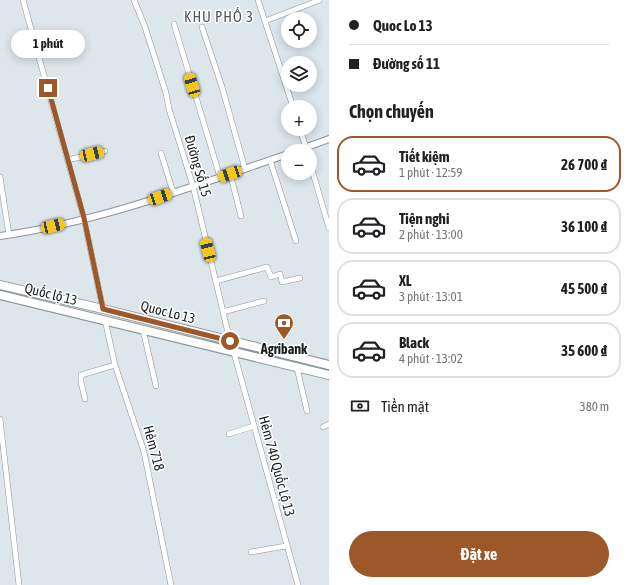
<!DOCTYPE html>
<html lang="vi">
<meta charset="utf-8">
<style>
body{margin:0;font-family:"Asap Condensed",sans-serif;background:#f2f2f2;color:#202124;height:100vh;display:flex;flex-direction:column;font-size:15px;white-space:nowrap}
*{box-sizing:border-box;margin:0}
p{font-size:13px;color:#757577}
.icon{flex:none;width:22px;height:22px;fill:none;stroke:currentColor;stroke-width:2;stroke-linecap:round;stroke-linejoin:round}
.map{position:relative;flex:1;overflow:hidden}
.side{display:flex;flex-direction:column;background:#fff;width:300px}
.side>*{flex:none}
.banner{display:grid;align-content:center;height:88px;padding:0 20px;background:#fff}
.fabs{position:absolute;left:281px;top:12px;display:grid;gap:8px}
.fabs a{display:grid;place-items:center;width:36px;height:36px;border-radius:50%;background:#fff;box-shadow:0 2px 10px #0003;font-size:20px}
.end{position:absolute;width:18px;height:18px;margin:-9px;border:5px solid #9c5829;background:#fff;box-shadow:0 0 0 2px #fff}
.from{border-radius:50%}
.bubble{position:absolute;height:28px;border-radius:14px;background:#fff;box-shadow:0 2px 10px #0003;font-size:13px;font-weight:700;line-height:28px;text-align:center}
.car{position:absolute;width:12px;height:24px;margin:-12px -6px;border-radius:5px;box-shadow:0 0 3px 1px #0007;background:linear-gradient(#f5c518 24%,#345 0 40%,#f5c518 0 76%,#345 0 86%,#f5c518 0)}
.banner b{display:flex;align-items:center;gap:14px;height:38px;font-size:15px}
.banner b+b{border-top:1px solid #e0e0e0}
.banner i{width:10px;height:10px;background:#202124}
ul{padding:0;list-style:none}
li{display:flex;align-items:center;gap:12px;height:56px;margin:0 8px 6px;padding:0 12px;border:2px solid #e0e0e0;border-radius:16px}
li div{flex:1}
li b{display:block;font-size:15px}
li em{font-style:normal;font-weight:700}
li.current{border-color:#9c5829}
li>.icon{width:36px;height:36px;stroke-width:1.5}
h2{padding:0 20px;font-size:18px;line-height:48px}
.pay{display:flex;align-items:center;gap:10px;height:44px;padding:0 20px;font-size:15px}
.pay p{margin-inline-start:auto}
.primary-button{display:flex;gap:8px;margin-top:auto;padding:8px 20px}
.primary-button a{flex:1;height:46px;border-radius:24px;background:#9c5829;color:#fff;font-size:16px;font-weight:700;line-height:46px;text-align:center}
main{display:flex;flex:1;min-height:0}
.map>svg:first-child{display:block}
</style>
<main>
<div class="map">
<svg width="329" height="585" viewBox="0 0 329 585">
<rect width="100%" height="100%" fill="#dde6eb"/>
<g fill="none" stroke-linecap="round" stroke-linejoin="round">
<g stroke="#8d969b" stroke-width="6">
<path id="minor" d="M 23,0 L 84,219 L 103,309
M 134,0 L 145,27 L 166,93 L 169,109 L 193,186 L 230,341
M 258,0 L 293,107
M 265,21 L 320,0
M 174,24 L 220,177
M 202,27 L 222,87 L 245,169
M 300,129 L 307,151
M 161,153 L 173,192
M 68,160 L 105,151
M 270,160 L 296,241
M 310,163 L 329,228
M 230,173 L 241,216
M 0,177 L 9,235
M 216,281 L 267,267 L 271,277 L 280,274 L 282,282 L 300,278
M 223,312 L 264,301
M 105,320 L 115,365 L 144,452 L 171,585
M 143,330 L 156,386
M 234,353 L 298,585
M 297,368 L 307,411
M 85,399 L 81,382 L 81,375 L 115,365
M 0,419 L 19,585
M 323,427 L 329,424
M 229,434 L 254,426
M 251,552 L 286,546"/>
</g>
<g stroke="#8d969b" stroke-width="8">
<path id="tertiary" d="M 296,151 L 329,139
M 0,236 C 99,222 194,186 288,154"/>
</g>
<g stroke="#8d969b" stroke-width="10">
<path id="trunk" d="M 0,285 L 103,309 L 329,365
M 0,295 L 329,375"/>
</g>
<use href="#minor" stroke="#fff" stroke-width="5"/>
<use href="#tertiary" stroke="#fff" stroke-width="6"/>
<use href="#trunk" stroke="#fff" stroke-width="8"/>
</g>
<g fill="none" stroke-linecap="round" stroke-linejoin="round">
<path stroke="#9c5829" stroke-width="5" d="M 48,88 L 84,218 L 103,309 L 230,341"/>
</g>
<defs>
<g id="bank-pin" transform="scale(1)"><path d="M0 17L-7.5 6A9.5 9.5 0 1 1 7.5 6Z" fill="#9c5829" stroke="#fff"/><path d="M-6-4H6V4H-6ZM0-2.3a2.3 2.3 0 1 0 0 4.6a2.3 2.3 0 1 0 0-4.6Z" fill="#fff"/></g>
</defs>
<g fill-rule="evenodd">
<use href="#bank-pin" x="284" y="323"/>
</g>
<g text-anchor="middle" dominant-baseline="central" stroke-width="3" stroke-linejoin="round" paint-order="stroke">
<g font-size="14" fill="#191d1e" stroke="#fff">
<text transform="translate(198 166) rotate(74)">Đường Số 15</text>
<text transform="translate(51 294) rotate(14)">Quốc lộ 13</text>
<text transform="translate(168 312) rotate(14)">Quoc Lo 13</text>
<text transform="translate(154 448) rotate(75)">Hẻm 718</text>
<text transform="translate(277 466) rotate(75)">Hẻm 740 Quốc Lộ 13</text>
</g>
<g font-size="14" font-weight="bold" fill="#191d1e" stroke="#fff">
<text x="284" y="349">Agribank</text>
</g>
<g font-size="15" letter-spacing="1" fill="#4f575b" stroke="#fff">
<text x="219" y="16">KHU PHỐ 3</text>
</g>
</g>
</svg>
<div class="fabs">
<a><svg class="icon" aria-label="locate" viewBox="0 0 24 24"><circle cx="12" cy="12" r="6"/><path d="M12 2v4M12 18v4M2 12h4M18 12h4"/></svg></a>
<a><svg class="icon" aria-label="layers" viewBox="0 0 24 24"><path d="M12 4l9 5-9 5-9-5zM3 14l9 5 9-5"/></svg></a>
<a>+</a>
<a>−</a>
</div>
<i class="end from" style="left:230px;top:341px"></i>
<i class="end" style="left:48px;top:88px"></i>
<div class="bubble" style="left:11px;top:30px;width:74px">1 phút</div>
<i class="car" style="left:192px;top:85px;rotate:343deg"></i>
<i class="car" style="left:92px;top:154px;rotate:77deg"></i>
<i class="car" style="left:230px;top:174px;rotate:251deg"></i>
<i class="car" style="left:160px;top:197px;rotate:71deg"></i>
<i class="car" style="left:53px;top:226px;rotate:77deg"></i>
<i class="car" style="left:208px;top:250px;rotate:346deg"></i>
</div>
<section class="side">
<div class="banner">
<b><i class="from"></i>Quoc Lo 13</b>
<b><i></i>Đường số 11</b>
</div>
<h2>Chọn chuyến</h2>
<ul>
<li class="current"><svg class="icon" aria-label="car" viewBox="0 0 24 24"><path d="M5 17H2v-5l4-1 3-4h7l3 4 3 1v5h-3M9 17h6M6 11h13"/><circle cx="7" cy="17" r="2"/><circle cx="17" cy="17" r="2"/></svg><div><b>Tiết kiệm</b><p>1 phút · 12:59</p></div><em>26 700 ₫</em></li>
<li><svg class="icon" aria-label="car" viewBox="0 0 24 24"><path d="M5 17H2v-5l4-1 3-4h7l3 4 3 1v5h-3M9 17h6M6 11h13"/><circle cx="7" cy="17" r="2"/><circle cx="17" cy="17" r="2"/></svg><div><b>Tiện nghi</b><p>2 phút · 13:00</p></div><em>36 100 ₫</em></li>
<li><svg class="icon" aria-label="car" viewBox="0 0 24 24"><path d="M5 17H2v-5l4-1 3-4h7l3 4 3 1v5h-3M9 17h6M6 11h13"/><circle cx="7" cy="17" r="2"/><circle cx="17" cy="17" r="2"/></svg><div><b>XL</b><p>3 phút · 13:01</p></div><em>45 500 ₫</em></li>
<li><svg class="icon" aria-label="car" viewBox="0 0 24 24"><path d="M5 17H2v-5l4-1 3-4h7l3 4 3 1v5h-3M9 17h6M6 11h13"/><circle cx="7" cy="17" r="2"/><circle cx="17" cy="17" r="2"/></svg><div><b>Black</b><p>4 phút · 13:02</p></div><em>35 600 ₫</em></li>
</ul>
<div class="pay"><svg class="icon" aria-label="cash" viewBox="0 0 24 24"><path d="M3 7h18v10H3z"/><circle cx="12" cy="12" r="2"/></svg>Tiền mặt<p>380 m</p></div>
<div class="primary-button"><a>Đặt xe</a></div>
</section>
</main>
